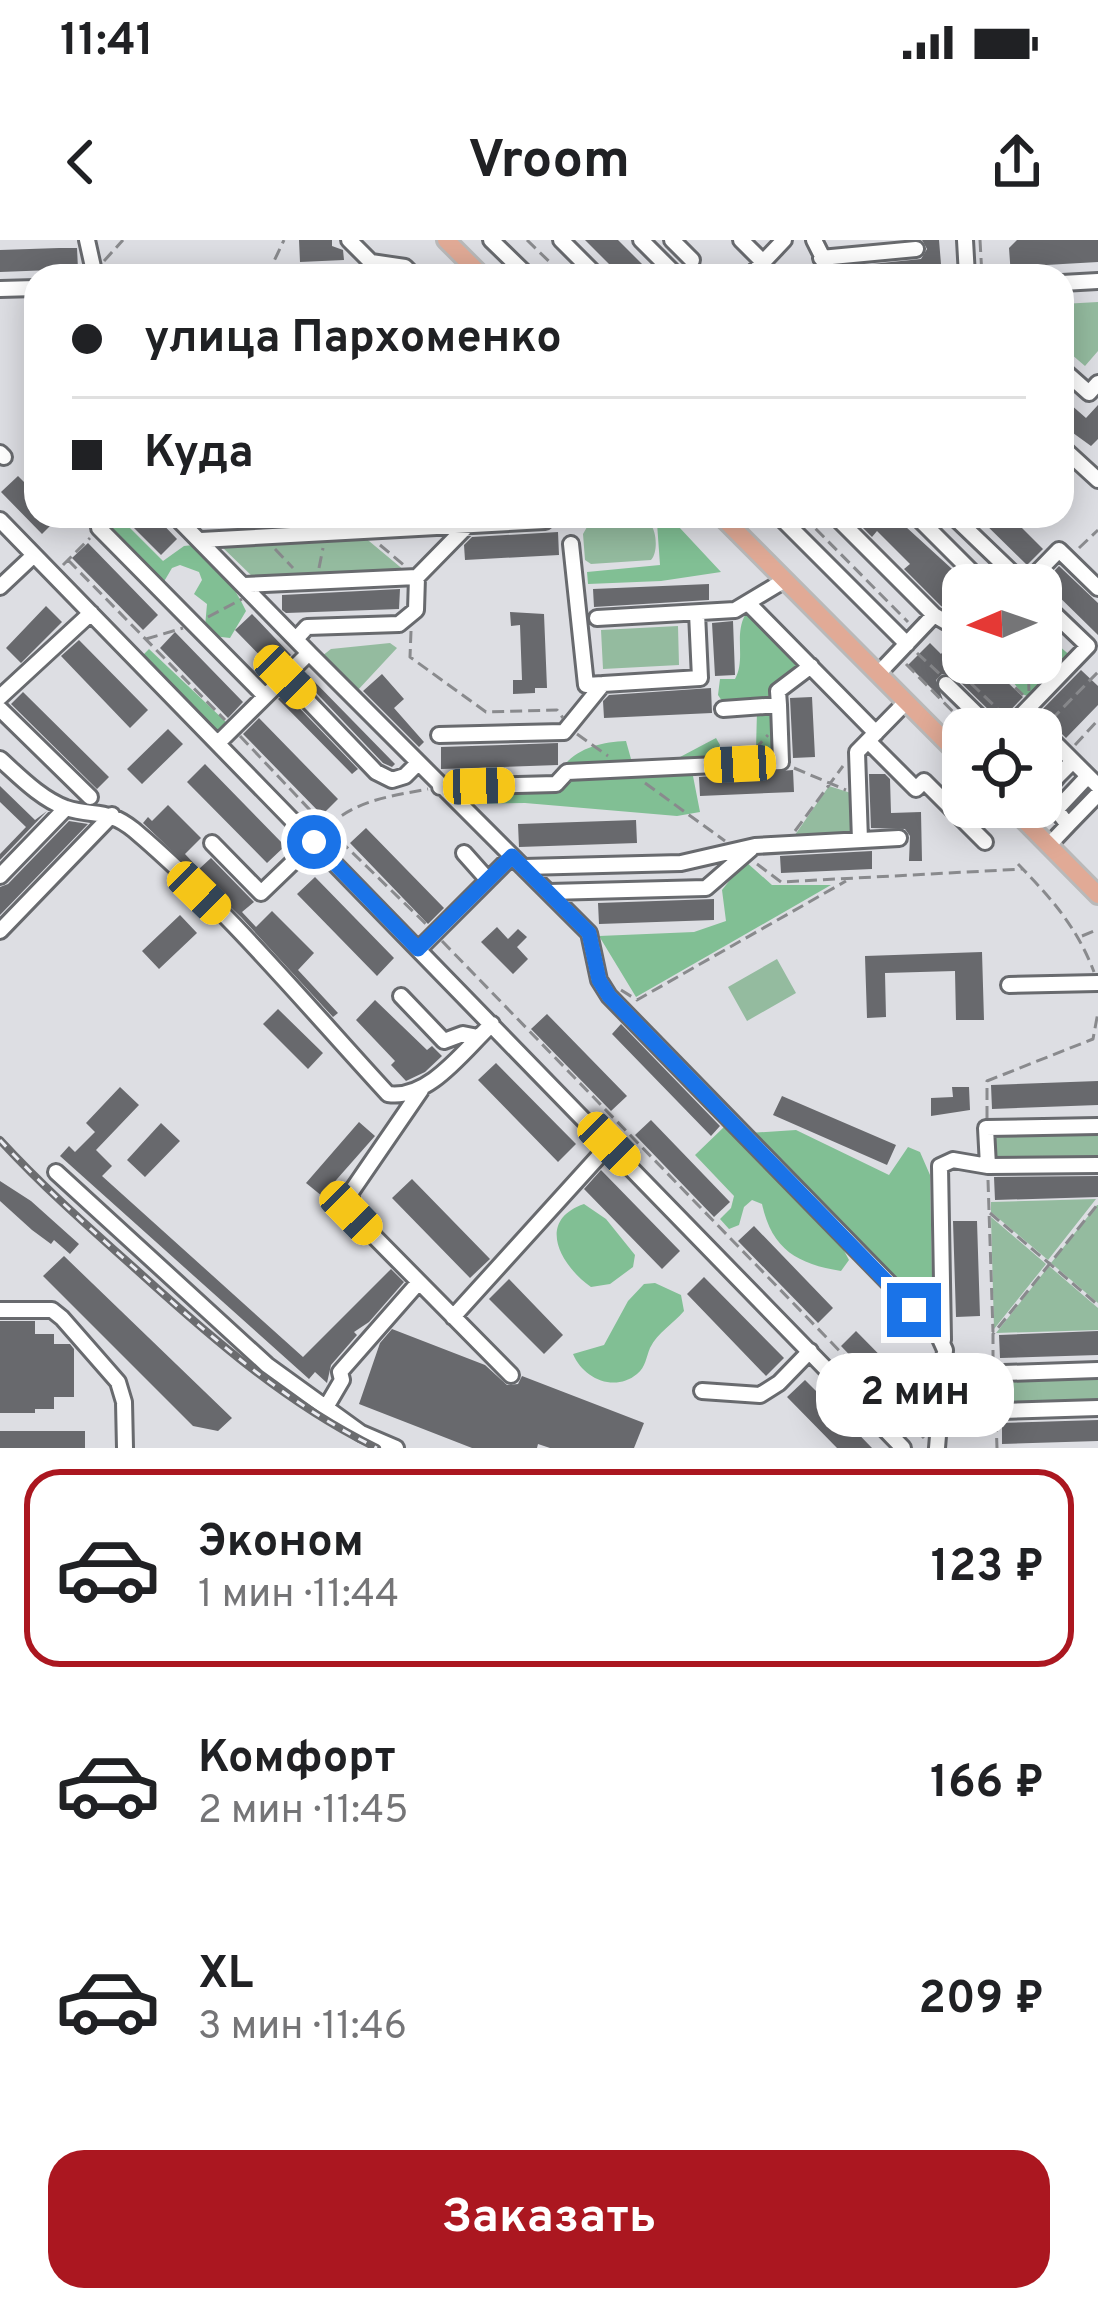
<!DOCTYPE html>
<html lang="ru">
<meta charset="utf-8">
<style>
body{margin:0;font-family:Overpass,sans-serif;background:#f2f2f2;color:#202124;height:100vh;display:flex;flex-direction:column;font-size:45px;white-space:nowrap}
*{box-sizing:border-box;margin:0}
p{font-size:39px;color:#757577}
.icon{flex:none;width:66px;height:66px;fill:none;stroke:currentColor;stroke-width:2;stroke-linecap:round;stroke-linejoin:round}
.map{position:relative;height:1208px;overflow:hidden}
.panel{display:flex;flex-direction:column;background:#fff;flex:1}
.panel>*{flex:none}
.banner{position:absolute;left:24px;top:24px;width:1050px;height:264px;border-radius:36px;box-shadow:0 6px 30px #0003;display:grid;align-content:center;height:264px;padding:0 48px;background:#fff}
.needle{width:78px;rotate:268deg}
.buttons{position:absolute;left:942px;top:324px;display:grid;gap:24px}
.buttons a{display:grid;place-items:center;width:120px;height:120px;border-radius:24px;background:#fff;box-shadow:0 6px 30px #0003;font-size:60px}
.end{position:absolute;width:54px;height:54px;margin:-27px;border:15px solid #1a73e8;background:#fff;box-shadow:0 0 0 6px #fff}
.from{border-radius:50%}
.bubble{position:absolute;height:84px;border-radius:36px;background:#fff;box-shadow:0 6px 30px #0003;font-size:39px;font-weight:700;line-height:84px;text-align:center}
.car{position:absolute;width:36px;height:72px;margin:-36px -18px;border-radius:15px;box-shadow:0 0 9px 3px #0007;background:linear-gradient(#f5c518 24%,#345 0 40%,#f5c518 0 76%,#345 0 86%,#f5c518 0)}
.banner b{display:flex;align-items:center;gap:42px;height:114px;font-size:45px}
.banner b+b{border-top:3px solid #e0e0e0}
.banner i{width:30px;height:30px;background:#202124}
ul{padding:21px 0 0;list-style:none}
li{display:flex;align-items:center;gap:36px;height:198px;margin:0 24px 18px;padding:0 24px;border:6px solid transparent;border-radius:36px}
li div{flex:1}
li b{display:block;font-size:45px}
li em{font-style:normal;font-weight:700}
li.on{border-color:#ab1720}
li>.icon{width:108px;height:108px;stroke-width:1.5}
.cta{display:flex;gap:24px;margin-top:auto;padding:24px 48px}
.cta a{flex:1;height:138px;border-radius:36px;background:#ab1720;color:#fff;font-size:48px;font-weight:700;line-height:138px;text-align:center}
.status{display:flex;justify-content:space-between;align-items:center;height:84px;padding:0 60px;background:#fff;direction:ltr}
.status svg{height:33px;fill:currentColor}
header{display:flex;justify-content:space-between;align-items:center;height:156px;padding:0 48px;background:#fff;font-size:54px;font-weight:700}
.map>svg:first-child{display:block}
</style>
<div class="status"><b>11:41</b><svg viewBox="0 0 49 12"><path d="M0 12V9h3v3zM5 12V6h3v6zM10 12V3h3v9zM15 12V0h3v12zM26 1h20v11H26zM47 4h2v5h-2z"/></svg></div>
<header><svg class="icon" aria-label="back" viewBox="0 0 24 24"><path d="M15 5l-7 7 7 7"/></svg>Vroom<svg class="icon" aria-label="share" viewBox="0 0 24 24"><path d="M12 15V3M7 8l5-5 5 5M5 13v7h14v-7"/></svg></header>
<div class="map">
<svg width="1098" height="1208" viewBox="0 0 1098 1208">
<rect width="100%" height="100%" fill="#dddee3"/>
<path fill="#94bb9f" d="M 1098,62 L 1098,111 L 1085,126 L 1064,108 L 1062,64 Z
M 650,284 C 657,291 658,313 651,320 L 591,324 L 585,320 L 583,294 L 587,287 Z
M 363,296 L 411,336 L 256,340 L 220,305 Z
M 678,386 L 679,425 L 603,429 L 601,390 Z
M 390,403 L 397,408 L 357,451 L 322,416 L 331,409 Z
M 829,546 L 857,555 L 857,598 L 790,602 Z
M 777,719 L 796,753 L 747,781 L 728,747 Z
M 1098,889 L 1098,920 L 990,922 L 989,892 Z
M 1096,959 L 1048,1020 L 991,972 L 991,962 Z
M 1097,965 L 1098,965 L 1098,1063 L 1051,1023 Z
M 991,977 L 1046,1024 L 994,1089 Z
M 1049,1026 L 1098,1068 L 1098,1090 L 996,1093 Z
M 1098,1135 L 1098,1165 L 999,1168 L 998,1138 Z"/>
<path fill="#81bf94" d="M 109,276 L 118,276 L 163,321 L 184,306 L 193,305 C 215,324 234,344 246,371 L 230,398 L 213,396 L 205,387 L 207,364 L 194,354 L 202,340 L 199,332 L 180,325 L 172,328 L 162,345 L 107,286 Z
M 657,283 L 679,287 L 721,332 L 661,341 L 588,344 L 587,332 L 660,325 Z
M 745,375 L 753,375 L 797,425 L 784,451 L 774,526 L 735,526 L 756,509 L 757,471 L 724,464 L 718,455 L 720,439 L 735,439 C 746,419 734,396 745,375 Z
M 1052,400 L 1072,417 L 1030,457 L 1022,454 L 999,423 L 1041,423 L 1041,404 Z
M 149,409 L 226,482 L 229,486 L 220,497 L 142,416 Z
M 716,498 L 720,505 L 717,514 L 693,536 L 700,572 L 677,576 L 525,563 L 466,564 L 452,554 L 452,537 L 532,540 L 560,532 C 572,509 601,502 626,501 L 631,519 L 646,535 Z
M 745,621 L 772,645 L 831,645 L 636,757 L 599,696 L 694,692 L 726,681 L 722,650 Z
M 724,887 L 840,1003 L 849,1020 L 841,1031 C 798,1024 772,1010 762,964 L 752,960 L 744,967 L 739,985 L 729,989 L 720,979 L 731,968 L 734,956 L 695,915 Z
M 796,890 L 889,935 L 908,907 L 920,912 L 930,935 L 933,1084 L 793,943 L 798,936 L 767,905 L 760,910 L 748,893 Z
M 584,964 L 606,979 L 635,1015 L 633,1027 L 610,1044 L 591,1047 C 561,1026 535,981 584,964 Z
M 655,1043 L 681,1055 L 684,1071 C 673,1084 658,1092 650,1108 C 646,1117 646,1127 637,1134 C 614,1153 583,1138 573,1114 L 604,1105 L 628,1061 L 644,1044 Z"/>
<path fill="#68696d" d="M 299,0 L 332,0 L 332,6 L 343,10 L 344,20 L 300,22 Z
M 585,0 L 618,0 L 654,36 L 621,36 Z
M 922,0 L 939,0 L 942,36 L 929,36 L 928,28 L 843,35 L 842,27 L 921,19 L 927,9 Z
M 1017,0 L 1098,0 L 1098,22 L 1028,26 L 1029,36 L 1011,36 L 1009,8 Z
M 59,8 L 77,8 L 78,29 L 0,32 L 0,10 Z
M 1062,157 L 1086,178 L 1098,165 L 1098,199 L 1091,206 L 1062,185 Z
M 18,236 L 36,254 L 36,276 L 60,276 L 42,294 L 1,252 Z
M 122,276 L 155,276 L 177,299 L 161,315 Z
M 206,276 L 324,276 L 324,282 L 206,288 Z
M 851,276 L 894,276 L 963,339 L 963,362 L 950,371 L 941,366 L 904,329 L 910,324 L 877,291 L 872,297 Z
M 977,276 L 1010,276 L 1043,309 L 1027,325 Z
M 558,292 L 559,315 L 465,320 L 464,305 L 472,297 Z
M 88,303 L 158,375 L 143,390 L 72,318 Z
M 1059,326 L 1098,363 L 1098,395 L 1044,342 Z
M 709,344 L 709,360 L 594,367 L 593,349 Z
M 400,349 L 399,369 L 286,373 L 282,370 L 282,355 Z
M 46,366 L 62,382 L 21,423 L 6,408 Z
M 510,372 L 544,374 L 547,448 L 535,448 L 535,453 L 513,454 L 513,440 L 522,440 L 520,385 L 511,386 Z
M 252,374 L 291,415 L 275,431 L 235,390 Z
M 733,381 L 735,435 L 715,436 L 712,383 Z
M 175,392 L 243,462 L 228,478 L 160,408 Z
M 79,400 L 148,470 L 130,488 L 61,416 Z
M 952,401 L 963,411 L 963,423 L 987,423 L 1023,457 L 1000,481 L 953,435 L 942,434 L 936,440 L 943,460 L 908,425 L 930,403 L 941,414 Z
M 1081,430 L 1098,446 L 1098,465 L 1066,498 L 1048,480 L 1034,478 Z
M 382,434 L 404,459 L 394,468 L 424,502 L 419,507 L 363,451 Z
M 308,435 L 395,524 L 392,527 L 383,523 L 304,440 Z
M 711,448 L 712,473 L 604,478 L 603,461 L 609,455 Z
M 23,452 L 109,537 L 97,549 L 11,464 Z
M 285,453 L 358,529 L 352,534 L 278,459 Z
M 812,457 L 815,517 L 793,518 L 790,458 Z
M 259,478 L 338,559 L 322,575 L 243,494 Z
M 168,489 L 183,504 L 142,544 L 127,529 Z
M 558,503 L 558,525 L 441,529 L 441,507 Z
M 205,524 L 285,606 L 267,623 L 187,542 Z
M 793,530 L 794,552 L 700,556 L 699,537 Z
M 869,534 L 885,534 L 890,539 L 891,573 L 921,572 L 922,621 L 909,621 L 910,596 L 905,589 L 871,588 Z
M 0,546 L 35,580 L 47,571 L 0,620 L 0,614 L 26,587 L 0,562 Z
M 168,565 L 201,598 L 185,614 L 199,629 L 211,618 L 254,662 L 242,672 L 256,687 L 272,671 L 314,713 L 298,730 L 338,773 L 333,777 L 241,677 L 143,583 L 148,577 L 152,581 Z
M 636,580 L 637,603 L 519,607 L 518,584 Z
M 69,581 L 88,584 L 0,675 L 0,647 L 8,644 Z
M 366,588 L 444,668 L 428,684 L 350,603 Z
M 872,611 L 872,629 L 781,633 L 780,616 Z
M 315,637 L 394,718 L 377,736 L 297,654 Z
M 714,659 L 714,680 L 599,684 L 598,663 Z
M 180,675 L 197,693 L 159,729 L 142,711 Z
M 497,687 L 508,699 L 518,689 L 527,697 L 517,707 L 528,719 L 513,734 L 481,702 Z
M 982,712 L 984,780 L 956,780 L 955,731 L 885,733 L 886,777 L 867,778 L 865,716 Z
M 375,760 L 427,810 L 432,806 L 442,816 L 425,832 L 406,841 L 391,825 L 395,821 L 356,780 Z
M 278,769 L 323,813 L 308,829 L 263,784 Z
M 547,774 L 627,856 L 611,871 L 531,789 Z
M 621,784 L 720,886 L 711,896 L 612,794 Z
M 496,823 L 576,904 L 558,922 L 478,840 Z
M 1098,841 L 1098,865 L 992,869 L 991,845 Z
M 120,847 L 139,865 L 96,910 L 112,926 L 102,936 L 303,1117 L 391,1029 L 404,1042 L 369,1082 L 354,1092 L 357,1095 L 331,1125 L 327,1143 L 315,1132 L 309,1139 L 60,916 L 69,906 L 75,912 L 95,892 L 86,883 Z
M 952,847 L 969,847 L 970,870 L 931,876 L 931,858 L 953,857 Z
M 782,856 L 896,905 L 887,925 L 773,875 Z
M 651,880 L 730,962 L 714,977 L 635,895 Z
M 359,882 L 375,896 L 322,956 L 306,943 Z
M 161,883 L 180,901 L 145,937 L 127,920 Z
M 601,930 L 680,1011 L 662,1029 L 584,949 Z
M 1098,936 L 1098,957 L 995,960 L 994,937 Z
M 412,939 L 490,1019 L 470,1038 L 392,958 Z
M 0,941 L 31,961 L 79,1004 L 70,1014 L 54,1000 L 51,1004 L 32,990 L 0,961 Z
M 953,981 L 977,981 L 980,1076 L 956,1077 Z
M 754,986 L 833,1068 L 818,1083 L 738,1001 Z
M 64,1016 L 232,1178 L 218,1191 L 193,1186 L 43,1036 Z
M 704,1037 L 784,1118 L 766,1136 L 687,1054 Z
M 509,1039 L 563,1095 L 544,1114 L 489,1059 Z
M 0,1081 L 35,1081 L 35,1094 L 54,1094 L 54,1104 L 70,1104 L 74,1109 L 74,1157 L 54,1157 L 54,1169 L 35,1169 L 35,1173 L 0,1173 Z
M 392,1089 L 485,1125 L 507,1145 L 518,1144 L 522,1136 L 644,1183 L 634,1208 L 550,1208 L 538,1204 L 537,1208 L 472,1208 L 359,1164 L 380,1103 Z
M 856,1091 L 921,1157 L 905,1173 L 841,1106 Z
M 1098,1091 L 1098,1115 L 1000,1118 L 999,1095 Z
M 805,1140 L 839,1174 L 872,1208 L 837,1208 L 787,1157 Z
M 1098,1180 L 1098,1201 L 1002,1204 L 1002,1183 Z
M 0,1191 L 85,1191 L 85,1208 L 0,1208 Z"/>
<g fill="none" stroke-linecap="round" stroke-linejoin="round">
<g stroke="#686a6e" stroke-width="20">
<path id="minor" d="M 87,0 L 95,36
M 349,0 L 371,22 L 405,27 L 414,36
M 491,0 L 528,36
M 561,0 L 597,36
M 641,0 L 677,36
M 672,0 L 692,20
M 741,0 L 763,22
M 814,0 L 832,36
M 965,0 L 967,36
M 821,18 L 916,9
M 750,36 L 784,0
M 1062,43 L 1098,41
M 0,49 L 36,48
M 1062,129 L 1089,153 L 1098,143
M 36,174 L 36,189
M 1062,207 L 1098,240
M 0,213 L 4,217
M 175,276 L 309,413 L 218,503
M 779,276 L 907,404
M 835,276 L 934,375
M 916,276 L 985,345
M 953,276 L 1025,345
M 0,280 L 903,1208
M 99,288 L 265,456
M 201,300 L 545,281 L 545,276
M 571,304 L 586,445 L 603,444
M 244,345 L 417,337
M 1025,345 L 1059,310 L 1098,348
M 0,347 L 34,315
M 748,363 L 876,493
M 597,378 L 735,370 L 785,340
M 296,399 L 307,387 L 399,384 L 416,370 L 417,337 L 467,286
M 309,413 L 589,693 L 599,740 L 609,756 L 937,1092 L 945,1110 L 937,1208
M 878,434 L 934,375 L 951,385 L 963,376
M 285,437 L 376,532 L 392,540 L 405,536 L 417,524
M 946,444 L 992,489
M 0,457 L 91,373
M 0,469 L 90,557
M 723,469 L 779,465 L 778,451 L 811,426
M 1008,489 L 1088,406 L 1041,361
M 1041,489 L 1073,521
M 439,495 L 564,492 L 603,444 L 700,438 L 697,373
M 868,501 L 916,549 L 924,541 L 985,602
M 0,519 C 19,536 41,559 66,568 C 94,577 107,568 134,590 C 226,668 306,765 388,854 C 429,860 464,810 492,784
M 1041,520 L 1058,536 L 1053,542
M 1058,536 L 1073,521 L 1098,546
M 440,547 L 556,544 L 567,532 L 781,522 L 779,465
M 1043,552 L 1068,585 L 1049,605
M 1057,569 L 1088,536
M 1068,585 L 1098,554
M 860,600 L 857,512 L 906,462
M 212,603 L 261,653 L 314,602
M 464,613 L 488,640
M 524,627 L 681,623 L 755,606 L 899,598
M 0,636 L 66,568
M 549,652 L 706,648 L 751,609
M 0,691 L 112,575
M 419,709 L 512,616
M 1009,745 L 1098,743
M 401,756 L 444,801 L 463,794 L 478,797
M 421,850 L 351,952 L 351,973 L 511,1135
M 988,926 L 986,888 L 1098,886
M 56,932 L 267,1125 L 361,1193 L 396,1208
M 0,1070 L 52,1070 L 62,1078 L 118,1142 L 124,1162 L 125,1208
M 453,1077 L 609,905
M 943,1100 L 940,926 L 953,920 L 988,926 L 1098,925
M 944,1135 L 1098,1130
M 702,1151 L 760,1155 L 779,1143 L 810,1111
M 941,1160 L 988,1165 L 1002,1171 L 1098,1168
M 325,1169 L 342,1140 L 340,1132 L 419,1042"/>
</g>
<g stroke="#b9b9b9" stroke-width="22">
<path id="major" d="M 446,0 L 482,36
M 721,276 L 963,519
M 1011,567 L 1098,655"/>
</g>
<path stroke="#898a8d" stroke-width="3" stroke-dasharray="12 6" stroke-linecap="butt" d="M 527,0 L 564,36
M 980,0 L 982,36
M 104,21 L 123,0
M 267,36 L 284,0
M 803,276 L 908,382
M 559,283 L 677,277
M 380,305 L 405,326
M 1079,308 L 1098,290
M 275,309 L 293,328
M 68,320 L 225,480
M 63,325 L 90,298
M 319,328 L 323,308
M 208,377 L 242,359
M 411,391 L 410,417 L 486,472 L 557,470 L 563,478
M 146,399 L 183,388
M 917,413 L 941,435
M 989,423 L 1023,455
M 1028,423 L 1029,451
M 906,424 L 970,489
M 958,431 L 1003,474
M 953,436 L 964,423
M 1051,480 L 1098,432
M 577,494 L 608,516
M 240,496 L 327,588 L 427,685
M 1075,505 L 1098,480
M 754,510 L 768,495
M 794,528 L 846,550
M 645,543 L 725,601
M 328,587 C 355,560 392,556 428,549
M 795,591 L 843,526
M 757,624 L 781,642 L 1023,629
M 1018,624 C 1051,658 1077,687 1094,732
M 1082,696 L 1094,691
M 442,701 L 924,1198
M 621,750 L 637,760 L 846,641
M 987,878 L 987,841 L 1093,799 L 1098,772
M 988,940 L 993,1092
M 990,973 L 1098,1065
M 993,1122 L 993,1094 L 1098,964
M 996,1180 L 997,1208"/>
<use href="#minor" stroke="#fff" stroke-width="14"/>
<use href="#major" stroke="#e1aa96" stroke-width="16"/>
<g stroke="#6b6c6f" stroke-width="8">
<path id="rail" d="M 0,900 C 44,948 92,990 140,1033 C 214,1100 287,1164 377,1208"/>
</g>
<use href="#rail" stroke="#eaebf1" stroke-width="3" stroke-dasharray="9" stroke-linecap="butt"/>
</g>
<g fill="none" stroke-linecap="round" stroke-linejoin="round">
<path stroke="#1a73e8" stroke-width="15" d="M 314,602 L 418,709 L 512,616 L 589,693 L 599,740 L 609,756 L 914,1070"/>
</g>
</svg>
<div class="buttons">
<a><svg class="needle" viewBox="-14 -14 28 28"><path d="M0-13l5 13h-10z" fill="#e53935"/><path d="M0 13l5-13h-10z" fill="#757577"/></svg></a>
<a><svg class="icon" aria-label="locate" viewBox="0 0 24 24"><circle cx="12" cy="12" r="6"/><path d="M12 2v4M12 18v4M2 12h4M18 12h4"/></svg></a>
</div>
<i class="end from" style="left:314px;top:602px"></i>
<i class="end" style="left:914px;top:1070px"></i>
<div class="bubble" style="left:816px;top:1113px;width:198px">2 мин</div>
<i class="car" style="left:285px;top:437px;rotate:136deg"></i>
<i class="car" style="left:740px;top:524px;rotate:267deg"></i>
<i class="car" style="left:479px;top:546px;rotate:88deg"></i>
<i class="car" style="left:199px;top:653px;rotate:134deg"></i>
<i class="car" style="left:609px;top:904px;rotate:136deg"></i>
<i class="car" style="left:351px;top:973px;rotate:136deg"></i>
<div class="banner">
<b><i class="from"></i>улица Пархоменко</b>
<b><i></i>Куда</b>
</div>
</div>
<section class="panel">
<ul>
<li class="on"><svg class="icon" aria-label="car" viewBox="0 0 24 24"><path d="M5 17H2v-5l4-1 3-4h7l3 4 3 1v5h-3M9 17h6M6 11h13"/><circle cx="7" cy="17" r="2"/><circle cx="17" cy="17" r="2"/></svg><div><b>Эконом</b><p>1 мин · 11:44</p></div><em>123 ₽</em></li>
<li><svg class="icon" aria-label="car" viewBox="0 0 24 24"><path d="M5 17H2v-5l4-1 3-4h7l3 4 3 1v5h-3M9 17h6M6 11h13"/><circle cx="7" cy="17" r="2"/><circle cx="17" cy="17" r="2"/></svg><div><b>Комфорт</b><p>2 мин · 11:45</p></div><em>166 ₽</em></li>
<li><svg class="icon" aria-label="car" viewBox="0 0 24 24"><path d="M5 17H2v-5l4-1 3-4h7l3 4 3 1v5h-3M9 17h6M6 11h13"/><circle cx="7" cy="17" r="2"/><circle cx="17" cy="17" r="2"/></svg><div><b>XL</b><p>3 мин · 11:46</p></div><em>209 ₽</em></li>
</ul>
<div class="cta"><a>Заказать</a></div>
</section>
